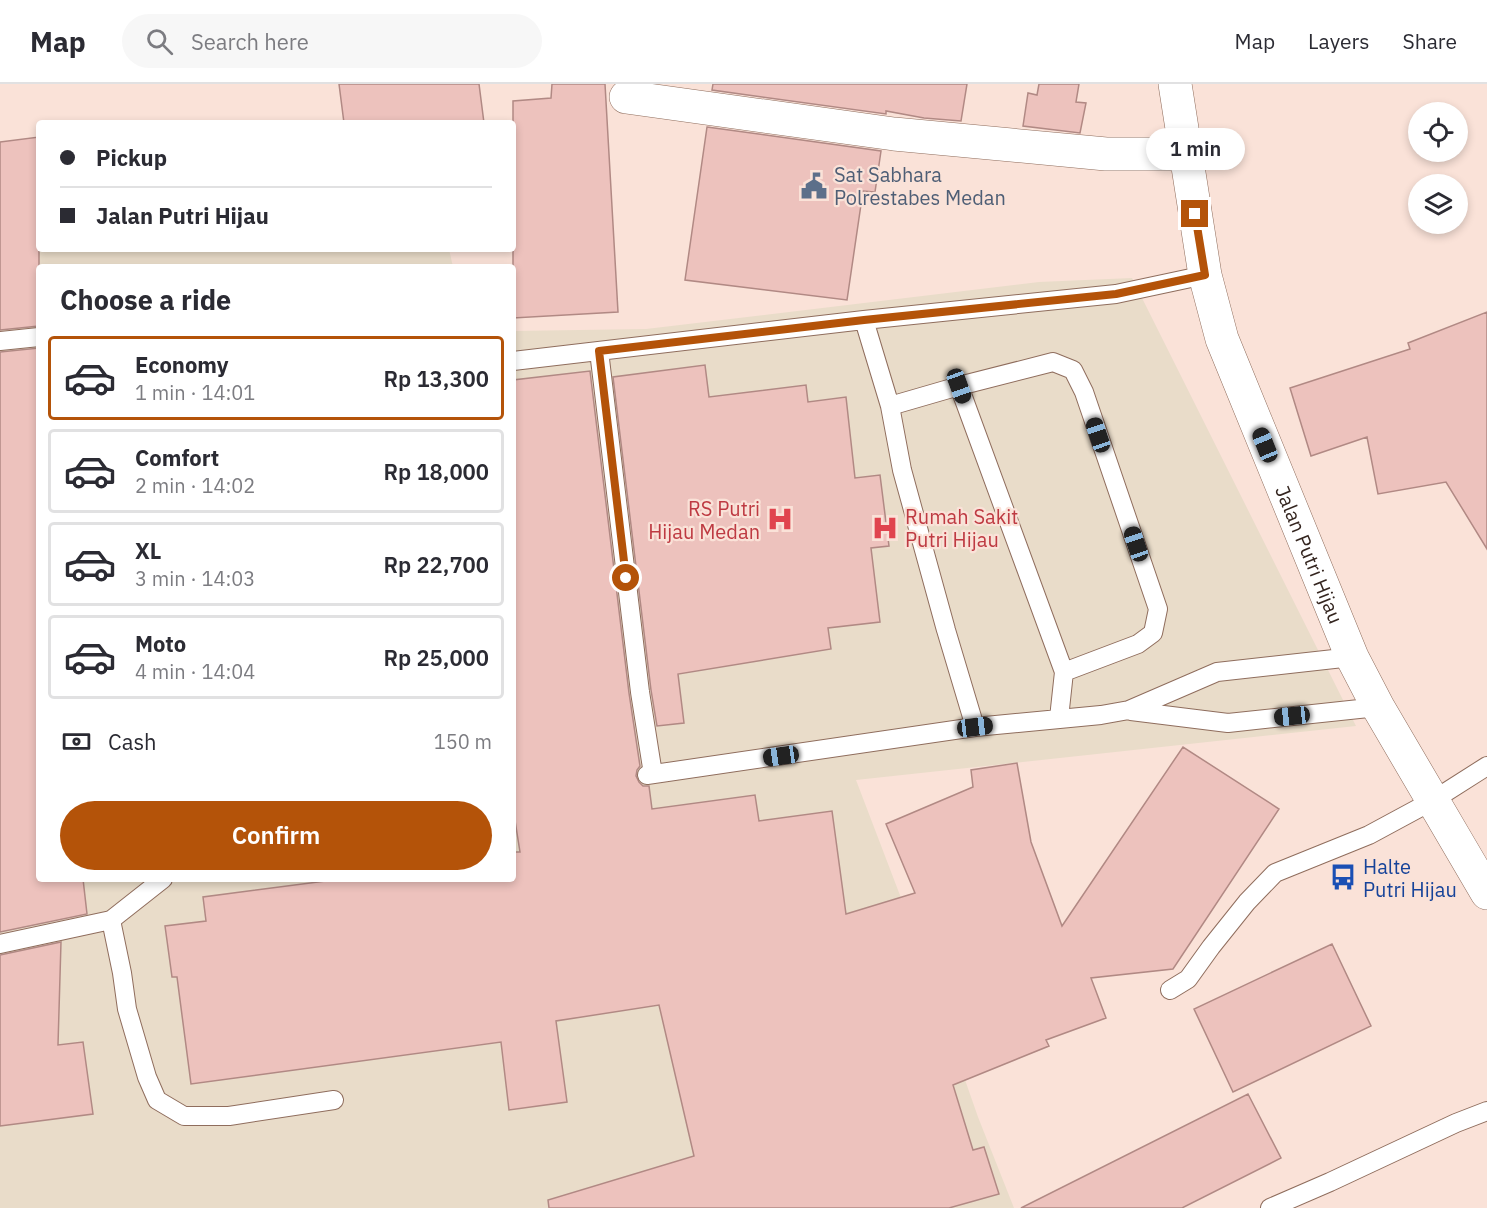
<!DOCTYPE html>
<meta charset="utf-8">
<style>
body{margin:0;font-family:"IBM Plex Sans",sans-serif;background:#f7f7f7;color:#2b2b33;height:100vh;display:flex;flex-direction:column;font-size:22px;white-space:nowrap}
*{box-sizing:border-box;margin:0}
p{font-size:20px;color:#7c7c81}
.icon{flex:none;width:33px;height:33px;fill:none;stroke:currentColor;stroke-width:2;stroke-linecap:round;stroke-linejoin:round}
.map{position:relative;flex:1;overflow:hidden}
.side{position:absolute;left:36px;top:180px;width:480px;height:618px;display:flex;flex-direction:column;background:#fff;border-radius:6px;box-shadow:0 3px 9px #0003}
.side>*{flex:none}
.guide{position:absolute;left:36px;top:36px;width:480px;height:132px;border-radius:6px;box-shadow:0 3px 9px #0003;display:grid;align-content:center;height:132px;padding:0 24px;background:#fff}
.buttons{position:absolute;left:1408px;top:18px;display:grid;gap:12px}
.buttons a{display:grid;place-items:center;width:60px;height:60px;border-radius:50%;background:#fff;box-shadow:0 3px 9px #0003;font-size:30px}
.end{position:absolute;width:27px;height:27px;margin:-14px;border:8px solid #b45309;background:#fff;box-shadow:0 0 0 3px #fff}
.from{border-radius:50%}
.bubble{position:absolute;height:42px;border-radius:21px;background:#fff;box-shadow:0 3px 9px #0003;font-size:20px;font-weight:600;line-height:42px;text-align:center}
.car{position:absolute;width:18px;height:36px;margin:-18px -9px;border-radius:8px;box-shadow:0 0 4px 2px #0007;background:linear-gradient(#222 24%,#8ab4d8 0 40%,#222 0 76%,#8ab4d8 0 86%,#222 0)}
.guide b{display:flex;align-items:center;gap:21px;height:57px;font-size:22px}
.guide b+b{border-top:2px solid #e1e1e2}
.guide i{width:15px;height:15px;background:#2b2b33}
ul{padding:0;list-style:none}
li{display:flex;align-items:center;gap:18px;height:84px;margin:0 12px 9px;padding:0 12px;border:3px solid #e1e1e2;border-radius:6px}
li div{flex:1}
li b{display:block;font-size:22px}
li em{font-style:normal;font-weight:600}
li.current{border-color:#b45309}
li>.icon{width:54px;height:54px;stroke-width:1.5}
h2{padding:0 24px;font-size:27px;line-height:72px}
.pay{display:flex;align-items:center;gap:15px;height:66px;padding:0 24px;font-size:22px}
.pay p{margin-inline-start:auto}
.cta{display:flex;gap:12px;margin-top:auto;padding:12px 24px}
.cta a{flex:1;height:69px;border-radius:36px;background:#b45309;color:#fff;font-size:24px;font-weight:600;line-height:69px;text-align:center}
header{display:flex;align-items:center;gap:36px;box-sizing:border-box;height:84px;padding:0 30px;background:#fff;border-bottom:2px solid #e1e1e2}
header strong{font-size:28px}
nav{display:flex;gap:33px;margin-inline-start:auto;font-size:21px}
.search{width:420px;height:54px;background:#f7f7f7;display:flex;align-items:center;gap:15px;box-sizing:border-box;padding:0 21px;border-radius:33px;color:#7c7c81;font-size:22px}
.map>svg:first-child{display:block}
</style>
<header>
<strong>Map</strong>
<div class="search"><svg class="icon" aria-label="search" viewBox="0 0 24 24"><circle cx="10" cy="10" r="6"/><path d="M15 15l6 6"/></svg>Search here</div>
<nav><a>Map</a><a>Layers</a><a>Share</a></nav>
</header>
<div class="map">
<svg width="1487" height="1124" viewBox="0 0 1487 1124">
<rect width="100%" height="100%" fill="#fae2d8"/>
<path fill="#e9dcc9" d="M 0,143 L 39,165 L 449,165 L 453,183 L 39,183 L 39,795 L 513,795 L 513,247 L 646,245 L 1039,198 L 1132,194 L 1356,642 L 856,696 L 906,827 L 978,1033 L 1014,1124 L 0,1124 Z"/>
<path fill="#edc2bd" stroke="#b18984" stroke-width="1.5" d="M 339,0 L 479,0 L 484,39 L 344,39 Z
M 552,0 L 605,0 L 618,228 L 513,234 L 513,17 L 551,14 Z
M 713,0 L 967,0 L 961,37 L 924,34 L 886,27 L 886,30 L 712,6 Z
M 1039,0 L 1079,0 L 1076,18 L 1086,19 L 1080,49 L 1023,42 L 1028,9 L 1037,11 Z
M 707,43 L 881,67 L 875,108 L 863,107 L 847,216 L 685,196 Z
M 39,53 L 39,242 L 0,246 L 0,58 Z
M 1487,228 L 1487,465 L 1446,398 L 1378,410 L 1367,353 L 1311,372 L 1290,304 L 1410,265 L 1408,259 Z
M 39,264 L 39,795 L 83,795 L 87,830 L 0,848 L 0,268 Z
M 705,281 L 709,313 L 806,301 L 808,318 L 846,313 L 855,394 L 880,391 L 889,462 L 871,464 L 880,538 L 828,544 L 831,565 L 678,590 L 684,639 L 657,642 L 651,606 L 613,293 Z
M 590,287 L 629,609 L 640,682 L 637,686 L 636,692 L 639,698 L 643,702 L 649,702 L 652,725 L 755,711 L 759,737 L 832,727 L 846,830 L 915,809 L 886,740 L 973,703 L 971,686 L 1017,679 L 1031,758 L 1062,842 L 1183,663 L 1279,725 L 1173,885 L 1091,894 L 1106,934 L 1046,956 L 1049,962 L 953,1001 L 973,1066 L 984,1063 L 999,1110 L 949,1124 L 549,1124 L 548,1116 L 694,1072 L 659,921 L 556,937 L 567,1018 L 509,1026 L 501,958 L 191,1000 L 177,893 L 172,893 L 165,842 L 206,837 L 203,813 L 341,795 L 513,795 L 513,768 L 520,768 L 513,724 L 513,296 Z
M 61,858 L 58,961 L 83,958 L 93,1030 L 0,1042 L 0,871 Z
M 1332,860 L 1371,942 L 1233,1008 L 1194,925 Z
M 1248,1010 L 1281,1074 L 1182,1124 L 1021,1124 Z"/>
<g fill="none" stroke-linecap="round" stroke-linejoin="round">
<g stroke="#8f6d5d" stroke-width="20">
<path id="service" d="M 864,236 L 890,322 L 902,386 L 946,546 L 975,643
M 0,257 L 39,253
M 599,267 L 640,608 L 653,690
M 513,277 L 864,236 L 1116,210 L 1205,191
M 959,302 L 1053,278 L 1073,286 L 1084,308 L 1158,525 L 1153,549 L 1138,560 L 1064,588
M 890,322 L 959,302 L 1064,588 L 1059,634
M 1131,627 L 1228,639 L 1378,623
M 647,691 L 975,643 L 1101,631 L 1129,626 L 1217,588 L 1352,573
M 163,795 L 111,836 L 122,889 L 127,925 L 147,993 L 157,1016 L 184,1032 L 229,1032 L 334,1016
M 0,860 L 111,836
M 1170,906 L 1188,895 L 1211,863 L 1247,818 L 1275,789 L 1369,751 L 1432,717 L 1487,682
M 1270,1124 L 1330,1098 L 1456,1039 L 1487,1027"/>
</g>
<g stroke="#8f6d5d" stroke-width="34">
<path id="minor" d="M 626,13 L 894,50 L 1106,70 L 1185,70"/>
</g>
<g stroke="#8f6d5d" stroke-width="34">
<g id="primary">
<path id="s1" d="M 1175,0 L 1205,191 L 1222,255 L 1352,573 L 1378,623 L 1487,809"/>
</g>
</g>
<use href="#service" stroke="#fff" stroke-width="18"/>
<use href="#minor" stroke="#fff" stroke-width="33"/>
<use href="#primary" stroke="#fff" stroke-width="33"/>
</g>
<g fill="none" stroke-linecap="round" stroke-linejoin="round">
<path stroke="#b45309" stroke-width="8" d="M 626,494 L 599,267 L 864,236 L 1116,210 L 1205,191 L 1195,130"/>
</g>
<defs>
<g id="civic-bare" transform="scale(2.07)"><path d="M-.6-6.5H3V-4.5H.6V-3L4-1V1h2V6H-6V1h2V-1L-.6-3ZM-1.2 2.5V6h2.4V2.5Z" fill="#5c6f8a" stroke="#fae2d8" stroke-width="2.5" paint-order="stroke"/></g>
<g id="hospital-bare" transform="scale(2.07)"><path d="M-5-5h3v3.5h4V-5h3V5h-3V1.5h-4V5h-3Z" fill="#e0444e" stroke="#fae2d8" stroke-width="2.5" paint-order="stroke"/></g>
<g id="bus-bare" transform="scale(2.07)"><path d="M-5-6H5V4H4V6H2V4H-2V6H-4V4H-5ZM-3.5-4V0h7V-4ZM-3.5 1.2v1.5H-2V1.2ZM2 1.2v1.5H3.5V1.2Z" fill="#1a4fb4" stroke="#fae2d8" stroke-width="2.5" paint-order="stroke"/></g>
</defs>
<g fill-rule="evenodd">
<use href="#civic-bare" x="814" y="102"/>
<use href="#hospital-bare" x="780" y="435"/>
<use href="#hospital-bare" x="885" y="444"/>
<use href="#bus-bare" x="1343" y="793"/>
</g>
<g text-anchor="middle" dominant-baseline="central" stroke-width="4.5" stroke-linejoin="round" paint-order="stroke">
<g font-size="20" fill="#4e5e75" stroke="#fae2d8" text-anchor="start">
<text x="834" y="90">Sat Sabhara<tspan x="834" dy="23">Polrestabes Medan</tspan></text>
</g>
<g font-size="20" fill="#be3a42" stroke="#fae2d8" text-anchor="end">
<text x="760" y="424">RS Putri<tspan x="760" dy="23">Hijau Medan</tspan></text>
<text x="905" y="432" text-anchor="start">Rumah Sakit<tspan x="905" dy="23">Putri Hijau</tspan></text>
</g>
<g font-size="20" fill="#352620" stroke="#fae2d8">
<text stroke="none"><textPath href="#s1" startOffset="492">Jalan Putri Hijau</textPath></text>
</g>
<g font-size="20" fill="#164399" stroke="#fae2d8" text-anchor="start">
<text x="1363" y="782">Halte<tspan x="1363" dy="23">Putri Hijau</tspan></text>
</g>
</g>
</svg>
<div class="buttons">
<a><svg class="icon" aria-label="locate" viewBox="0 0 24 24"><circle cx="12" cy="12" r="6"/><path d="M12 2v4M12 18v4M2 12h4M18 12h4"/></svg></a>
<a><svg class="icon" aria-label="layers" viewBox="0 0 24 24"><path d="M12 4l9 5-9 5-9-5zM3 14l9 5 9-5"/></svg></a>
</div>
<i class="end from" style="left:626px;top:494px"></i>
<i class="end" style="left:1195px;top:130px"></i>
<div class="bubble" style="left:1146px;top:44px;width:99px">1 min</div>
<i class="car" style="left:959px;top:302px;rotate:160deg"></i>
<i class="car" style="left:1098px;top:351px;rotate:341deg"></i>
<i class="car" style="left:1265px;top:361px;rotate:338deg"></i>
<i class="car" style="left:1136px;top:460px;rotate:341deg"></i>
<i class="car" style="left:1292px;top:632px;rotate:264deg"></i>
<i class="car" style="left:975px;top:643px;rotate:83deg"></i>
<i class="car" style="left:781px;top:672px;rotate:262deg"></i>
<div class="guide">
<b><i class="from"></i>Pickup</b>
<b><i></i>Jalan Putri Hijau</b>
</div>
<section class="side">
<h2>Choose a ride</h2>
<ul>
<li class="current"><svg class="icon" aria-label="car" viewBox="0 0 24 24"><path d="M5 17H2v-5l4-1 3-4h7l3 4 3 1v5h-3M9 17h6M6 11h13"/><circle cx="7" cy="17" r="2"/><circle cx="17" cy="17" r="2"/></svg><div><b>Economy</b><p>1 min · 14:01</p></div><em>Rp 13,300</em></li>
<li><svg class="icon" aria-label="car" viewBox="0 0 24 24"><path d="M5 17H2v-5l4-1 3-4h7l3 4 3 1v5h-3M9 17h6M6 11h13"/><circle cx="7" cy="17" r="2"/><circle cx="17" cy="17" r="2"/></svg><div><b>Comfort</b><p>2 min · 14:02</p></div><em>Rp 18,000</em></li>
<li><svg class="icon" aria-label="car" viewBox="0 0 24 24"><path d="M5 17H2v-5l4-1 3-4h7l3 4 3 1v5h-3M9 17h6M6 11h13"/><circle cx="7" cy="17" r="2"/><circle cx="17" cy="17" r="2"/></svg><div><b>XL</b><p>3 min · 14:03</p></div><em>Rp 22,700</em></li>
<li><svg class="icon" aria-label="car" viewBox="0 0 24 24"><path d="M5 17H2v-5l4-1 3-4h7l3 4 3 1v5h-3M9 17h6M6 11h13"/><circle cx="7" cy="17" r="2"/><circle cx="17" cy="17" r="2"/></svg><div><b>Moto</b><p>4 min · 14:04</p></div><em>Rp 25,000</em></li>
</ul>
<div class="pay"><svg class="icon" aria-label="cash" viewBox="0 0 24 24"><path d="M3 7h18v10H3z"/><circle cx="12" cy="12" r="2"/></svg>Cash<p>150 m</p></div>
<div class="cta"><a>Confirm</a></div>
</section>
</div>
